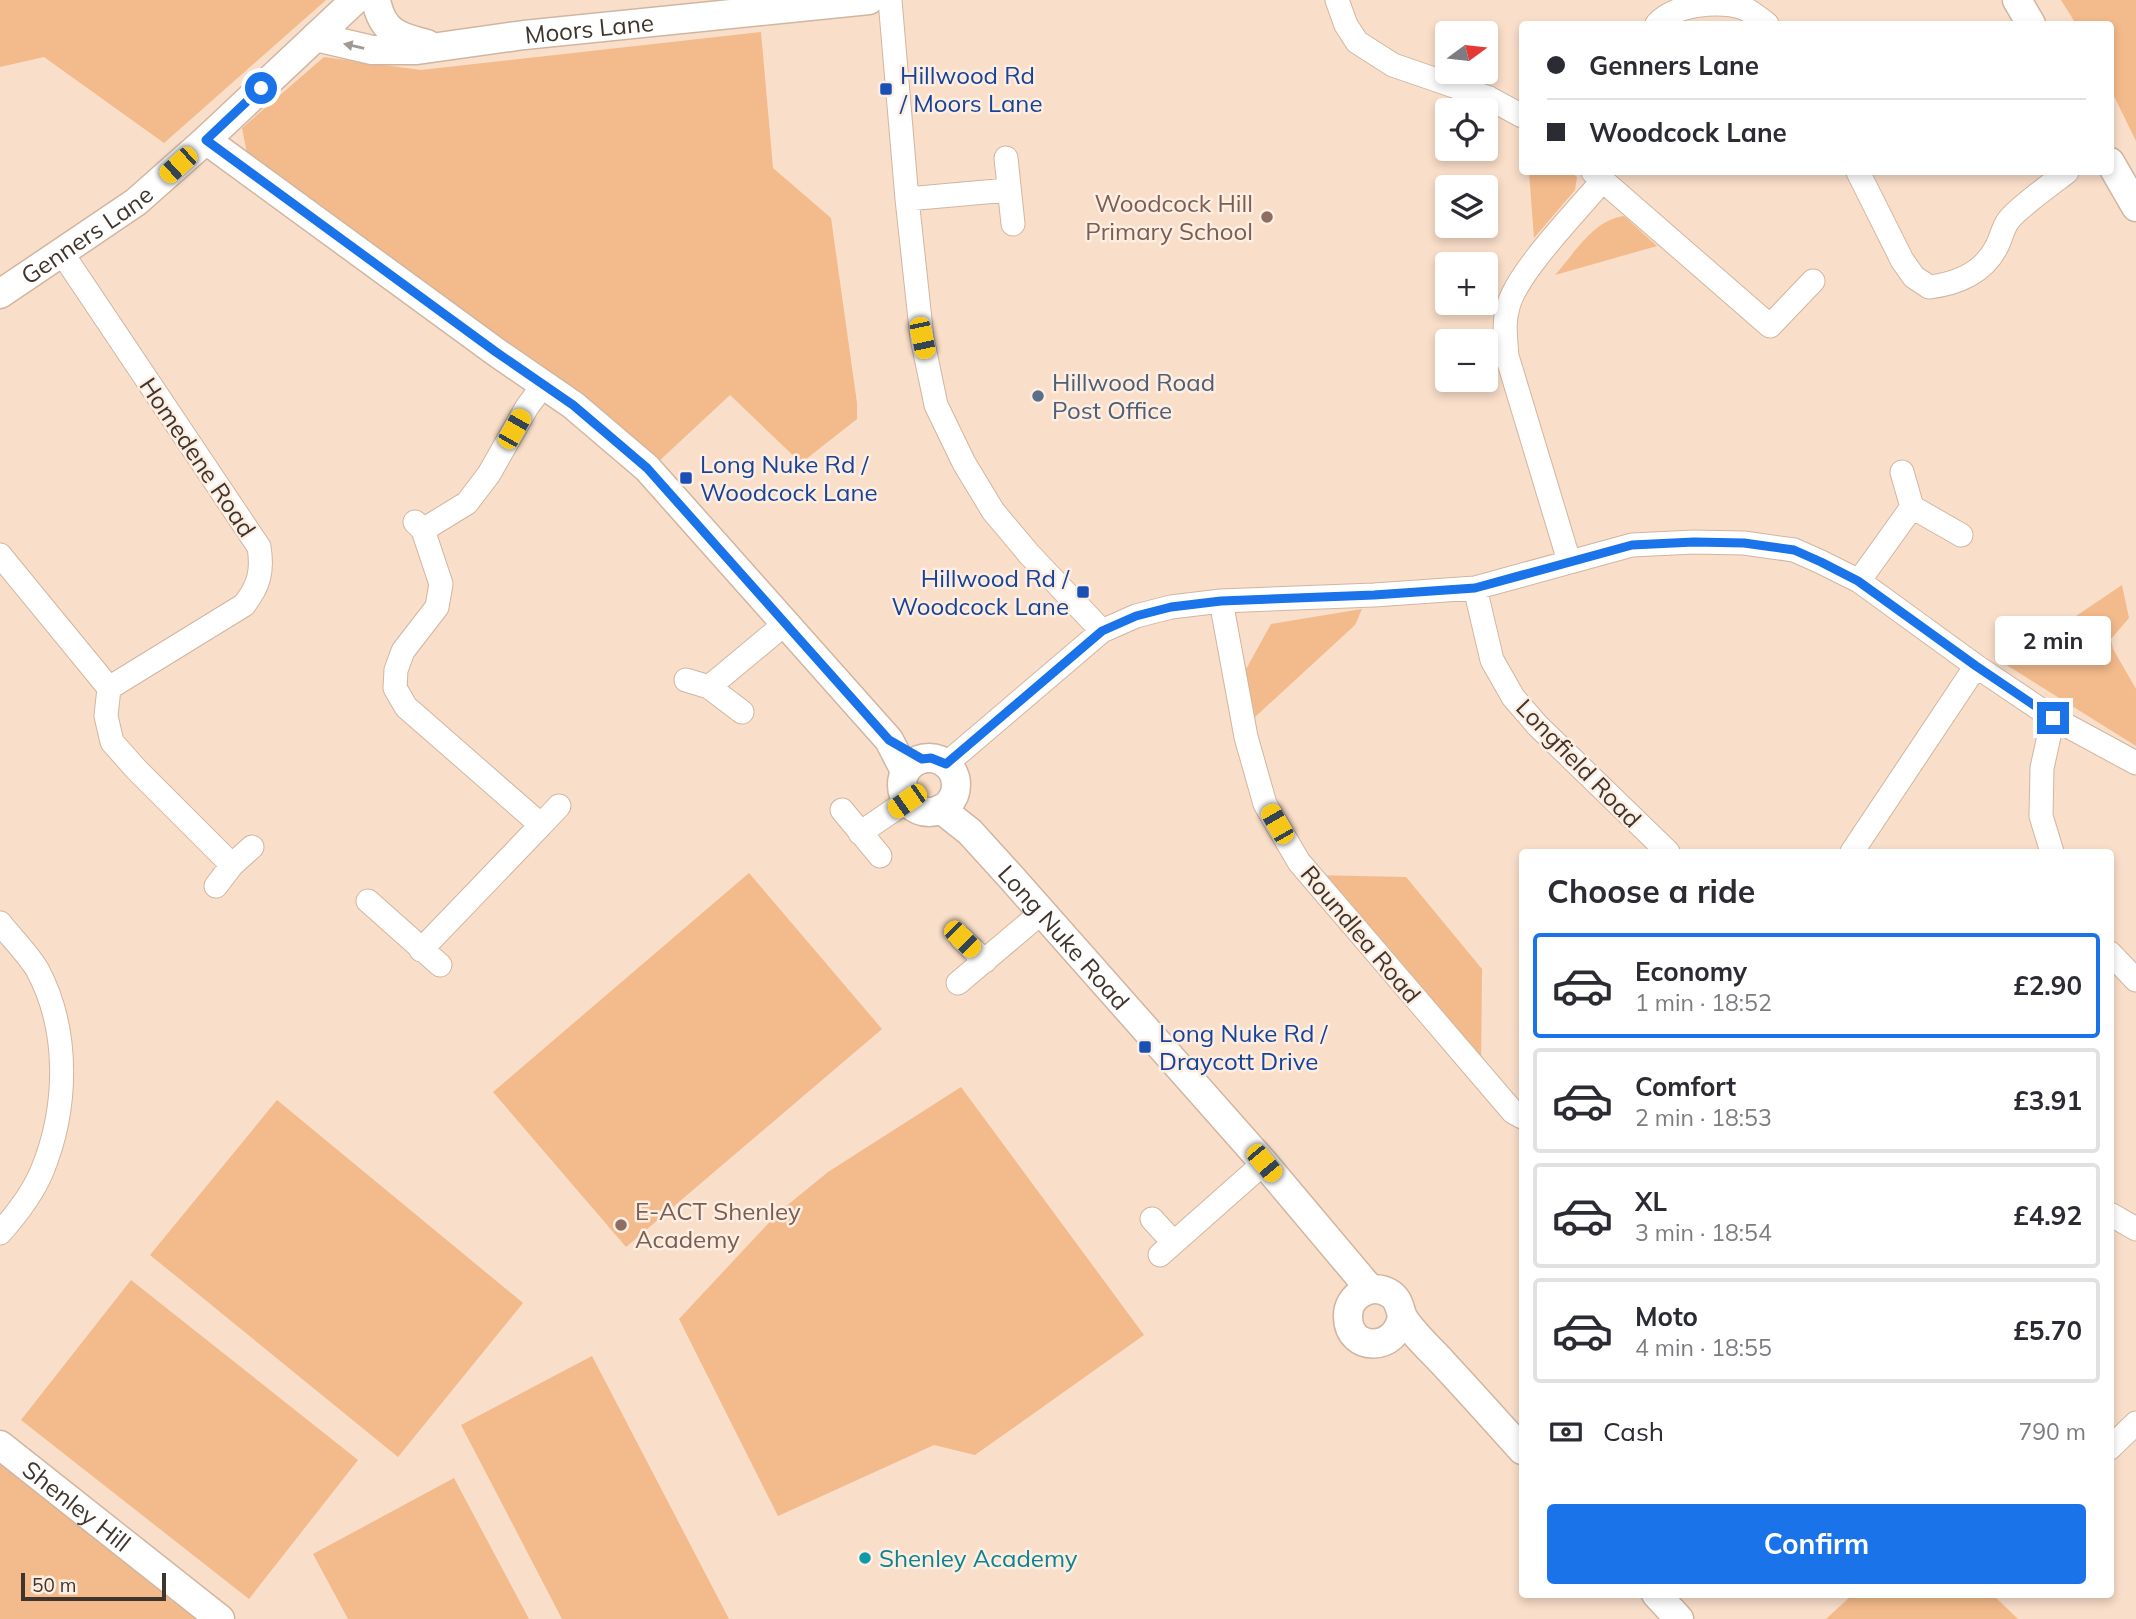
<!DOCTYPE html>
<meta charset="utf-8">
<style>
body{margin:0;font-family:Mulish,sans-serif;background:#f7f7f7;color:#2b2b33;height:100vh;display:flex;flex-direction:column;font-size:26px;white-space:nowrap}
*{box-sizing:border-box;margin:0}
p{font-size:23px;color:#7c7c81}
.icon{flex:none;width:38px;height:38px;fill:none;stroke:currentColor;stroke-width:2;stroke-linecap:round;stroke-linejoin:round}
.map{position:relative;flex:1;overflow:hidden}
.panel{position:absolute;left:1519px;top:849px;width:595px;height:749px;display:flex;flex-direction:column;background:#fff;border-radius:7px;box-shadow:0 4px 10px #0003}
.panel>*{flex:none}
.guide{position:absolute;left:1519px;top:21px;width:595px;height:154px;border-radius:7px;box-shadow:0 4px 10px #0003;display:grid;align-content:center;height:154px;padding:0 28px;background:#fff}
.needle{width:46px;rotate:75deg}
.controls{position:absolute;left:1435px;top:21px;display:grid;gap:14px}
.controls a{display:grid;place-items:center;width:63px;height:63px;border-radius:7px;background:#fff;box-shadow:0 4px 10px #0003;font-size:35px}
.scale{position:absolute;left:21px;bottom:18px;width:145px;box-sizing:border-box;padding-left:7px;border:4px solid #40352d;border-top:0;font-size:19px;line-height:24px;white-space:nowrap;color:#40352d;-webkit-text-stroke:5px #feeee1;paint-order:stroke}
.end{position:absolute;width:32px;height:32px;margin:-16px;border:9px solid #1a73e8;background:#fff;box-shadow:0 0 0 4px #fff}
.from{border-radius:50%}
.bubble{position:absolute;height:49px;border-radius:7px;background:#fff;box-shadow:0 4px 10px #0003;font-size:23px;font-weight:700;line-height:49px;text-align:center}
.car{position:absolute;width:21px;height:42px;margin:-21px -10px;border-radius:9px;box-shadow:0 0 5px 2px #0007;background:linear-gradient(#f5c518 24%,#345 0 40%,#f5c518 0 76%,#345 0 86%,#f5c518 0)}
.guide b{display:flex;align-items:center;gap:24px;height:66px;font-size:26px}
.guide b+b{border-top:2px solid #e1e1e2}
.guide i{width:18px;height:18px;background:#2b2b33}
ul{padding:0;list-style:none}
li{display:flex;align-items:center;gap:21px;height:105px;margin:0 14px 10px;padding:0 14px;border:4px solid #e1e1e2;border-radius:7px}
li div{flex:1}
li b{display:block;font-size:26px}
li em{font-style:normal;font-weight:700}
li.active{border-color:#1a73e8}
li>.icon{width:63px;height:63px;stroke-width:1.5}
h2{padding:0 28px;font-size:32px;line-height:84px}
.pay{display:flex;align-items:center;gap:18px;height:77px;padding:0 28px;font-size:26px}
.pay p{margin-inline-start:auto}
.cta{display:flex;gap:14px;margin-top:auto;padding:14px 28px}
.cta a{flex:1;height:80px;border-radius:7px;background:#1a73e8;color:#fff;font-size:28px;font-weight:700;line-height:80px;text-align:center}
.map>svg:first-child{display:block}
</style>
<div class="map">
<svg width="2136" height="1619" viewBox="0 0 2136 1619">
<rect width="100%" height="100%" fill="#f9dec9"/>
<path fill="#f3ba8b" d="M 0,0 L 326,0 L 164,143 L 44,57 L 0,67 Z
M 2061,0 L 2136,0 L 2136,141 L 2111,90 L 2110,24 L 2076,24 Z
M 761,32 L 773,168 L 831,218 L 857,403 L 857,419 L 801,463 L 730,395 L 658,462 L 593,403 L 382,257 L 248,158 L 242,128 L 324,57 L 421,70 Z
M 1529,172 L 1571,172 L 1577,177 L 1575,190 L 1534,238 Z
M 1624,216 L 1657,246 L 1555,275 C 1575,253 1593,220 1624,216 Z
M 2122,585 L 2129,618 L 2111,639 L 2113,649 L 2136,689 L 2136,746 L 2005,664 Z
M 1362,609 L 1355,625 L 1255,717 L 1245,671 L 1271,624 Z
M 749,873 L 882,1029 L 626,1247 L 493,1092 Z
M 1311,875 L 1406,877 L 1482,969 L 1481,1075 Z
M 961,1087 L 1144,1335 L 975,1455 L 934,1445 L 778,1516 L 679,1319 L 779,1212 L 828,1172 Z
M 277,1100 L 523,1303 L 398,1457 L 150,1255 Z
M 131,1280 L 358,1460 L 249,1599 L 21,1420 Z
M 592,1356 L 729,1619 L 562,1619 L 461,1425 Z
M 0,1459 L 200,1619 L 0,1619 Z
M 454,1478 L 529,1619 L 348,1619 L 313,1554 Z
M 1853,1594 L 1992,1594 L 2018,1619 L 1826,1619 Z"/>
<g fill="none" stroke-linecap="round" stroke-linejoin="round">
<g stroke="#d0b6a2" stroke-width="25">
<path id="minor" d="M 890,0 L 907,199 L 922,338 L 936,405 L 964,463 L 993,511 L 1029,554 L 1102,631
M 1337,0 L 1346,25 L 1357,42 L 1393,65 L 1489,98 L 1522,116
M 1657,24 C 1675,4 1719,0 1744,8 C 1752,12 1760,19 1767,24
M 1006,158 L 1013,224
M 1593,172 L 1770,326 L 1813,281
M 1858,172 L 1902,260 L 1914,277 L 1929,287 C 1956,284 1984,273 1997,246 C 2001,238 2003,228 2008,221 C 2016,209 2054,182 2067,172
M 907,199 L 1008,190
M 62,253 L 259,547 C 263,571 259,586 244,605 L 109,688
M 1902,472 L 1912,507 L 1961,535
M 415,522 L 423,530 L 441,584 L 437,607 L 403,651 L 396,670 L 395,688 L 406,707 L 541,825 L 421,950
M 423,530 L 467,503 L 489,474 L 527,407 L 544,384
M 0,555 L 109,688 L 106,716 L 112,742 L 136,769 L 232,865
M 1569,561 L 1507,356 C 1506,340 1503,323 1508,307 C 1516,273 1579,209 1603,180
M 1859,581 L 1912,507
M 1475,588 L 1492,660 L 1513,697 L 1537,725 L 1668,852
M 1221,601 L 1246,737 L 1265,804 L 1299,862 L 1513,1112 L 1522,1117
M 686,680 L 709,687 L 742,712
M 709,687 L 774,633 L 783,620
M 946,764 L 1102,631 L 1136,616 L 1171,607 L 1221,601 L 1374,595 L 1475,588 L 1632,545 L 1694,542 L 1744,543 L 1794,550 L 1821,562 L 1859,581 L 1976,666 L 2053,718 L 2136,763
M 842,810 L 880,856
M 541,825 L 559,806
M 860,833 L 907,801
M 1852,852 L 1976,666
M 2052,852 L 2041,816 L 2042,768 L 2053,718
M 216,886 L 232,865 L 252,847
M 368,901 L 440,965
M 0,923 C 12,938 27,953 37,969 C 70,1030 68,1108 42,1171 C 33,1193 16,1215 0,1233
M 962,939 L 985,961
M 2110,953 L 2136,980
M 958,983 L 1042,912
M 2110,1214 L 2136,1229
M 1152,1219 L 1173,1242
M 1160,1255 L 1264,1163
M 2110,1448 L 2136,1423"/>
</g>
<g stroke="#d0b6a2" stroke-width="31">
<g id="tertiary">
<path d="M 376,0 C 382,32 398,37 427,44"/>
<path d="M 2017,0 L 2031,24"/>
<path id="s1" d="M 316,37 L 372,50 L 417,50 L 524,35 L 869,0"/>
<path d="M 206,140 L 496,352 L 573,405 L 647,468 L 889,740 L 905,771"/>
<path d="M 2110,162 L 2136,207"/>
<path id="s2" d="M 0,294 L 136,202 L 206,140 L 355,0"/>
<circle cx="929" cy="785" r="27"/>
<path id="s3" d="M 941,809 L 970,832 L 1010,876 L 1264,1163 L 1370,1289"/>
<path d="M 1402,1316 C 1397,1352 1349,1353 1348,1317 C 1347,1296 1371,1282 1389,1293 C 1398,1298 1399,1306 1402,1315 C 1404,1321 1410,1327 1414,1332 C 1423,1343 1434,1353 1443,1363 C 1470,1392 1496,1421 1522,1450"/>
<path id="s4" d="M 0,1445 L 220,1619"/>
<path d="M 1656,1594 L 1679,1619"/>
</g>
</g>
<use href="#minor" stroke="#fff" stroke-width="23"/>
<use href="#tertiary" stroke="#fff" stroke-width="28"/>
</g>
<defs><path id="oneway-solid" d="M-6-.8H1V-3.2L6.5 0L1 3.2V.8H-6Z" transform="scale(1.75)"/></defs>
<use fill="#a09a96" href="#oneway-solid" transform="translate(354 46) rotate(-167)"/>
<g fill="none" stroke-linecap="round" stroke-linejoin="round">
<path stroke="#1a73e8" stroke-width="9" d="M 261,88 L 206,140 L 496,352 L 573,405 L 647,468 L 889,740 L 922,759 L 931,758 L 946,764 L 1102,631 L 1136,616 L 1171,607 L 1221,601 L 1374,595 L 1475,588 L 1632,545 L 1694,542 L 1744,543 L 1794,550 L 1821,562 L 1858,581 L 1976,666 L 2053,718"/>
</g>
<g fill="#1a4fb4" stroke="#feeee1" stroke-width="2.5">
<rect x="879" y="82" width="14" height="14" rx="3.5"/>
<rect x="679" y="471" width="14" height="14" rx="3.5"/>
<rect x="1076" y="585" width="14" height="14" rx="3.5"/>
<rect x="1138" y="1040" width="14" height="14" rx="3.5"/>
</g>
<g fill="#8d6e63" stroke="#feeee1" stroke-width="2.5">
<circle cx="1267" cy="217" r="7"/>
<circle cx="621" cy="1225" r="7"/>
</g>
<circle fill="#5c6f8a" stroke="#feeee1" stroke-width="2.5" cx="1038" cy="396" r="7"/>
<circle fill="#0f9aa8" stroke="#feeee1" stroke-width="2.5" cx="865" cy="1558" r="7"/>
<g text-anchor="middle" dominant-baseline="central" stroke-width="5" stroke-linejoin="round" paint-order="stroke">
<g font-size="24" fill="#40352d" stroke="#feeee1">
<text stroke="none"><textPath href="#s1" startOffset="276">Moors Lane</textPath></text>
<text stroke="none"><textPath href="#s2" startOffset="105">Genners Lane</textPath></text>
<text transform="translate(198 457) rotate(56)">Homedene Road</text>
<text transform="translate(1579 763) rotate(46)">Longfield Road</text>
<text transform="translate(1361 934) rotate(50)">Roundlea Road</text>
<text stroke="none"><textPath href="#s3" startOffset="178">Long Nuke Road</textPath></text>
<text stroke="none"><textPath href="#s4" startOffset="98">Shenley Hill</textPath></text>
</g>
<g font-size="24" fill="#164399" stroke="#feeee1" text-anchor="start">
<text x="900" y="75">Hillwood Rd<tspan x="900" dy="28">/ Moors Lane</tspan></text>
<text x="700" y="464">Long Nuke Rd /<tspan x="700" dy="28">Woodcock Lane</tspan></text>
<text x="1069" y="578" text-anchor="end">Hillwood Rd /<tspan x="1069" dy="28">Woodcock Lane</tspan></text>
<text x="1159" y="1033">Long Nuke Rd /<tspan x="1159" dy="28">Draycott Drive</tspan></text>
</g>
<g font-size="24" fill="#785e54" stroke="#feeee1" text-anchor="end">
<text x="1253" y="203">Woodcock Hill<tspan x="1253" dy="28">Primary School</tspan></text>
<text x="635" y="1211" text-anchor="start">E-ACT Shenley<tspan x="635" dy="28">Academy</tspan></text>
</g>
<g font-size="24" fill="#4e5e75" stroke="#feeee1" text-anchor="start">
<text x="1052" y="382">Hillwood Road<tspan x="1052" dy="28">Post Office</tspan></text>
</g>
<g font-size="24" fill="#0d838f" stroke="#feeee1" text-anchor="start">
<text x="879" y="1558">Shenley Academy</text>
</g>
</g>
</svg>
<div class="controls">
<a><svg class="needle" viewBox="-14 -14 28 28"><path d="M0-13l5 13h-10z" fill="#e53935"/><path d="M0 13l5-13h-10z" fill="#7c7c81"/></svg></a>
<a><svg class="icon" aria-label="locate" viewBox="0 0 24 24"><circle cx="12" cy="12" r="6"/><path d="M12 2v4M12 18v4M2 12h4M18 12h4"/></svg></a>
<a><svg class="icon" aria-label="layers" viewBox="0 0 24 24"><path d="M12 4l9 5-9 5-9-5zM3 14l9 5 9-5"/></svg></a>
<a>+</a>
<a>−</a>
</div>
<div class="scale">50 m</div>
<i class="end from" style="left:261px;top:88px"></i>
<i class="end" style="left:2053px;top:718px"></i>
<div class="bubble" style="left:1995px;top:616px;width:116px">2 min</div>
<i class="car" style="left:178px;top:165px;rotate:228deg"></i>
<i class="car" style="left:922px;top:338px;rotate:168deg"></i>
<i class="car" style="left:514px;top:429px;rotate:30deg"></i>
<i class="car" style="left:907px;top:801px;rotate:235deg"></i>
<i class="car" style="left:1277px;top:824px;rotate:330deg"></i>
<i class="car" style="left:962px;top:939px;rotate:135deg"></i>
<i class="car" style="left:1264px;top:1163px;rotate:140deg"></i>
<div class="guide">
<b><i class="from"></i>Genners Lane</b>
<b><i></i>Woodcock Lane</b>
</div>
<section class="panel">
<h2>Choose a ride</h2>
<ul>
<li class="active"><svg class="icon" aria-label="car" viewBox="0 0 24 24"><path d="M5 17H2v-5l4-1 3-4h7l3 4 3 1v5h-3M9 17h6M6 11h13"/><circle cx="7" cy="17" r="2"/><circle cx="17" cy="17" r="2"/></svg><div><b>Economy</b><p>1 min · 18:52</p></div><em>£2.90</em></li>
<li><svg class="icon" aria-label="car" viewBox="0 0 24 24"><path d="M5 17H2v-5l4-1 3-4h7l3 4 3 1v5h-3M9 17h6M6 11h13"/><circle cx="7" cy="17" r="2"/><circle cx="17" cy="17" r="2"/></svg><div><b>Comfort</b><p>2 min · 18:53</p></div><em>£3.91</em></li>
<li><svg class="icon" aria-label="car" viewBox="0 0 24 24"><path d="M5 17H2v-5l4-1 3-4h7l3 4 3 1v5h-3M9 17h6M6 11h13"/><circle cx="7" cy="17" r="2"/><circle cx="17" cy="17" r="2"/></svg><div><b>XL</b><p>3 min · 18:54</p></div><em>£4.92</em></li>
<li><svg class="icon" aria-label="car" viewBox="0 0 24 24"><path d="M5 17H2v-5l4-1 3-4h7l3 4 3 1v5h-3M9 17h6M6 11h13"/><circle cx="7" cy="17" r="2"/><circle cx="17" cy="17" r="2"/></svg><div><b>Moto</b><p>4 min · 18:55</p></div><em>£5.70</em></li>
</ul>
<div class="pay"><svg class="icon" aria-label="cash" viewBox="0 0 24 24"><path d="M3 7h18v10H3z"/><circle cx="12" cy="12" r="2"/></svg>Cash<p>790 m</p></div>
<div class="cta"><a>Confirm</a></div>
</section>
</div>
